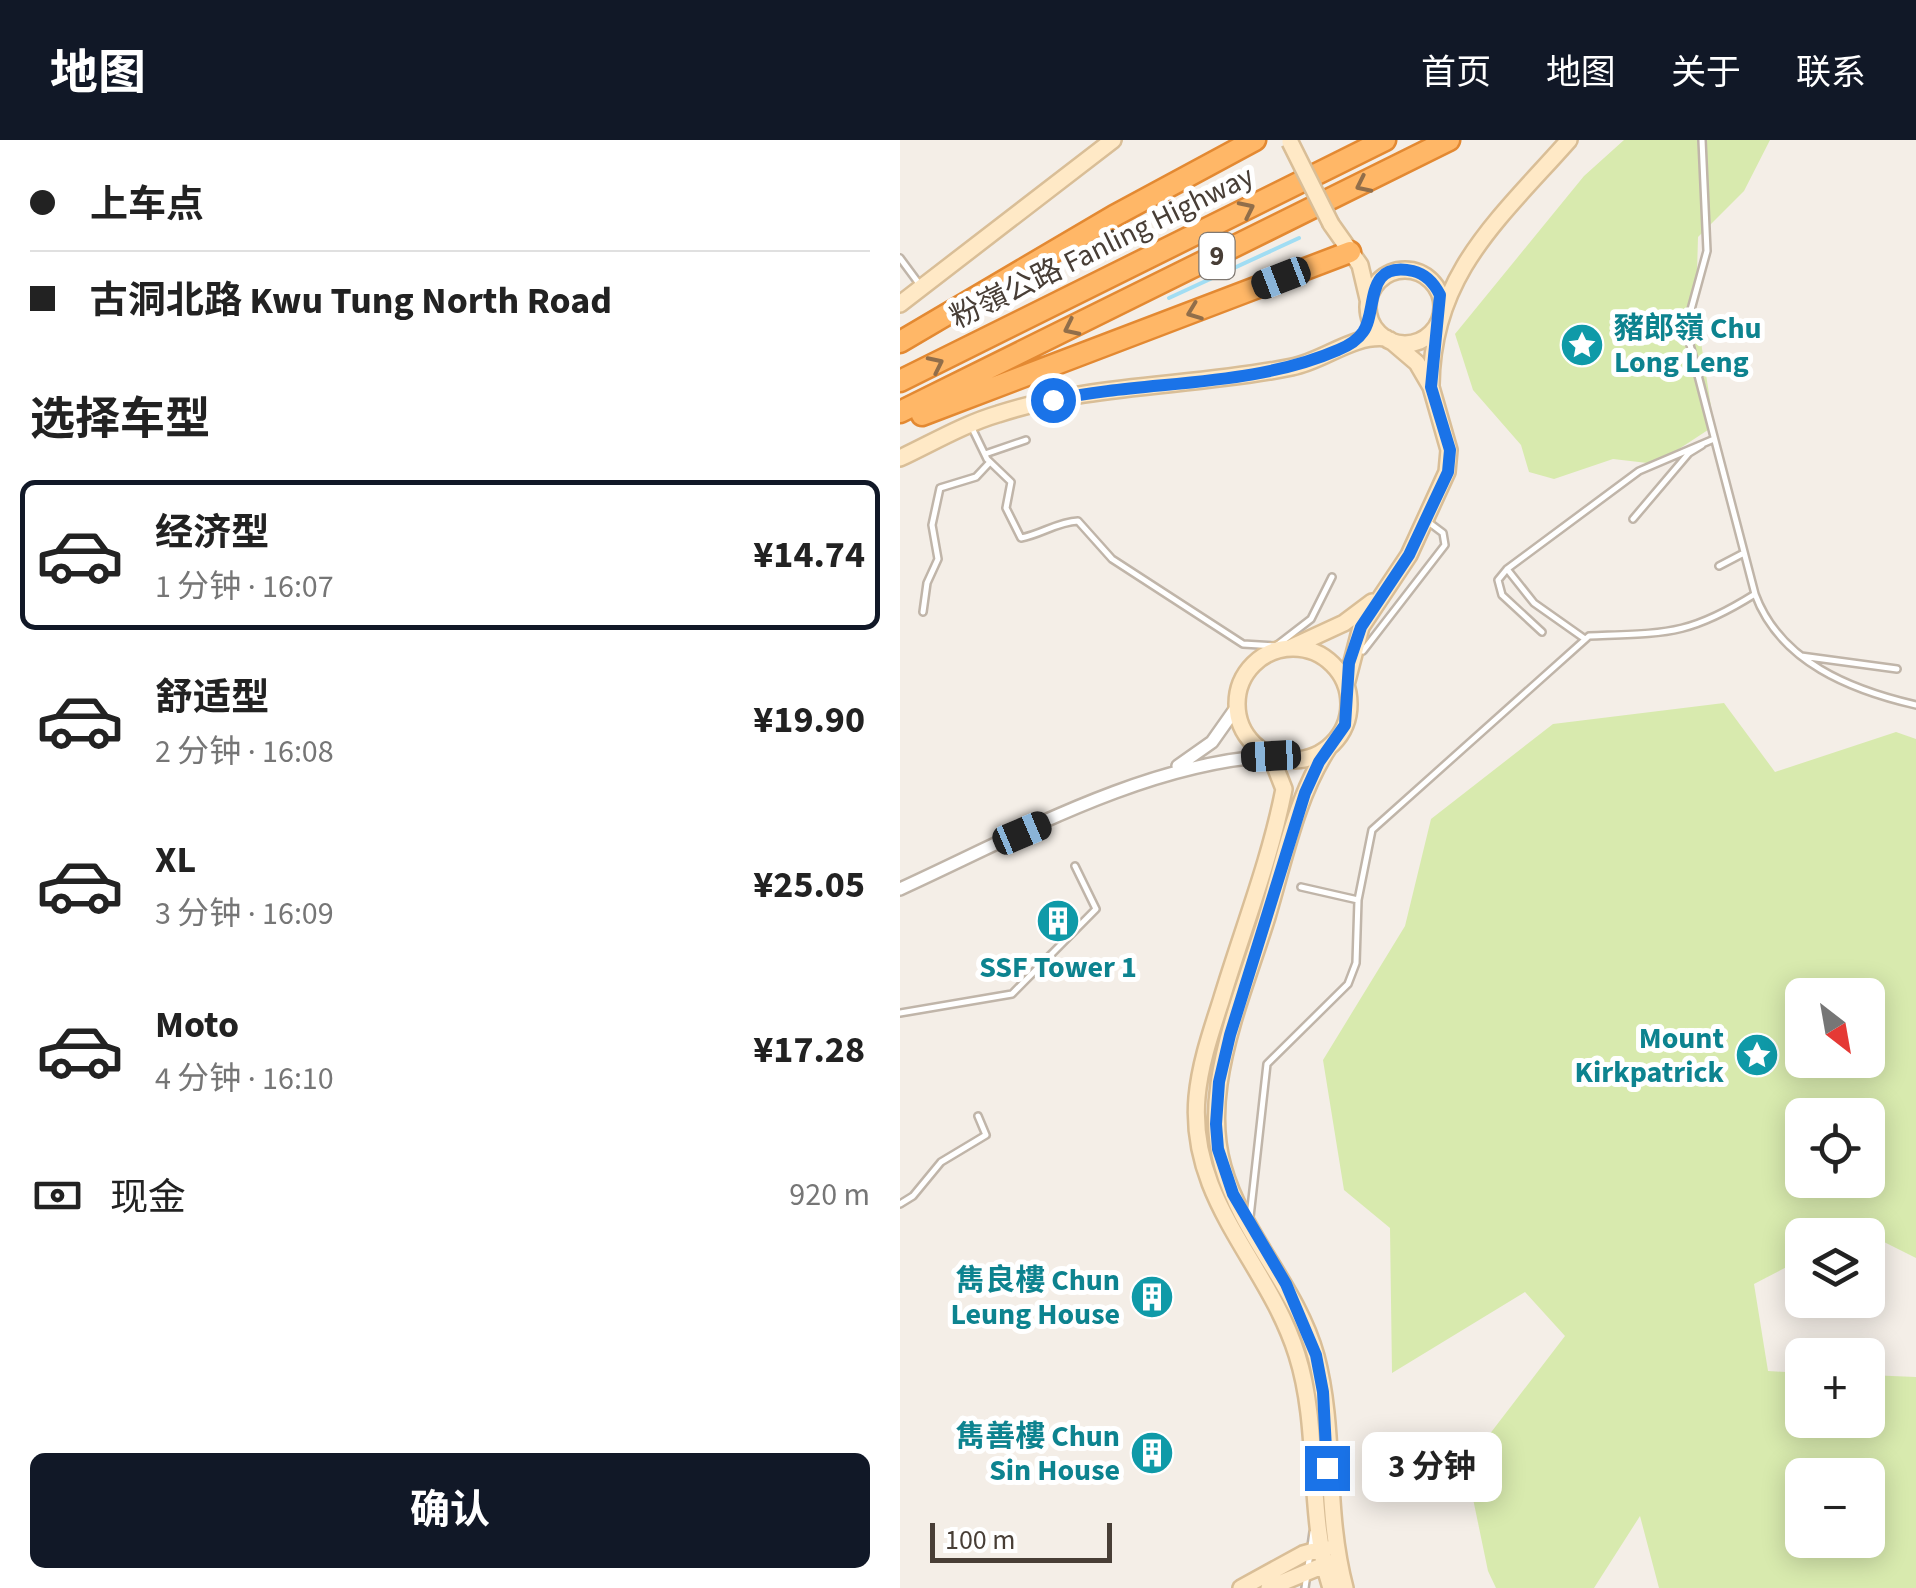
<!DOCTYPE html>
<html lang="zh">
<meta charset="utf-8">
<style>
body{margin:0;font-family:"Source Sans 3","Noto Sans SC",sans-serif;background:#f6f6f6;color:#222;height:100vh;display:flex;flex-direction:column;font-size:38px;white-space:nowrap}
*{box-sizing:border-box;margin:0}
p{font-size:32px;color:#767676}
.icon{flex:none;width:55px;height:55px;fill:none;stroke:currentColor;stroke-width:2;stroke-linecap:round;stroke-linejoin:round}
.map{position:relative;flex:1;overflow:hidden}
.details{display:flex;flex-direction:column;background:#fff;width:900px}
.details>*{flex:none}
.top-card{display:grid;align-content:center;height:220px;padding:0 30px;background:#fff}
.needle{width:65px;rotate:149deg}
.buttons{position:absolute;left:885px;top:838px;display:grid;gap:20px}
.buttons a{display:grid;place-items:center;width:100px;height:100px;border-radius:15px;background:#fff;box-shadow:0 5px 25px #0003;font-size:50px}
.scale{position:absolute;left:30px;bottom:25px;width:182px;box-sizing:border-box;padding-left:10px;border:5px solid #483e36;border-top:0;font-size:28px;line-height:35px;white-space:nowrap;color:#483e36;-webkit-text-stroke:8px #fff;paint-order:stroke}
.end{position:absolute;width:45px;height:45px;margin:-22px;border:12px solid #1a73e8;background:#fff;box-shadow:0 0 0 5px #fff}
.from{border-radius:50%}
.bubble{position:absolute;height:70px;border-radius:15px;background:#fff;box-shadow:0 5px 25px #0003;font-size:32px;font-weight:700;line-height:70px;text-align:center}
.car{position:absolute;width:30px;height:60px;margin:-30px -15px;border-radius:12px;box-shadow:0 0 8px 2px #0007;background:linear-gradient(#222 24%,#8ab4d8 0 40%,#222 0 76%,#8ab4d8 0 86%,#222 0)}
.top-card b{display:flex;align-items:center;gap:35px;height:95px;font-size:38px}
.top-card b+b{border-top:2px solid #e0e0e0}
.top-card i{width:25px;height:25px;background:#222}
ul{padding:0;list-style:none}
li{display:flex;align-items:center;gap:30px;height:150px;margin:0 20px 15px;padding:0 10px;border:5px solid transparent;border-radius:15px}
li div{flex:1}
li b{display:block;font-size:38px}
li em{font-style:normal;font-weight:700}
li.on{border-color:#111827}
li>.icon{width:90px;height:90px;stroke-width:1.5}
h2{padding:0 30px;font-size:45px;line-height:120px}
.pay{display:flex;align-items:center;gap:25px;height:110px;padding:0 30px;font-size:38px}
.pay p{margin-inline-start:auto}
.cta{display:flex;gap:20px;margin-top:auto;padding:20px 30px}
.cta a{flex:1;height:115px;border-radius:15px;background:#111827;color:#fff;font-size:40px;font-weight:700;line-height:115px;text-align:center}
header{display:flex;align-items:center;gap:60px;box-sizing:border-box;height:140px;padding:0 50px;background:#111827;color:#fff}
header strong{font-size:48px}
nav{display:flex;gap:55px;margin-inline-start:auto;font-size:35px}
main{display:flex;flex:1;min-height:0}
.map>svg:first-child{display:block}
</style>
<header>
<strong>地图</strong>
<nav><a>首页</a><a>地图</a><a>关于</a><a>联系</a></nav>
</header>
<main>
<section class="details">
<div class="top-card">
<b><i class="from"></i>上车点</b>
<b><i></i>古洞北路 Kwu Tung North Road</b>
</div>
<h2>选择车型</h2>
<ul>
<li class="on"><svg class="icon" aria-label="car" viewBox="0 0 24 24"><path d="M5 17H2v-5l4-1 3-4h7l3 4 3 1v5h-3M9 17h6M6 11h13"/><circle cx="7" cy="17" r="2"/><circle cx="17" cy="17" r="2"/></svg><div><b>经济型</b><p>1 分钟 · 16:07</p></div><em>¥14.74</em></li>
<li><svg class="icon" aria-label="car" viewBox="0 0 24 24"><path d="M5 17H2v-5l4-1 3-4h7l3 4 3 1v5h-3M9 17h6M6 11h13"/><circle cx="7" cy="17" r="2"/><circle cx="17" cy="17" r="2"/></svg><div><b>舒适型</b><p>2 分钟 · 16:08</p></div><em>¥19.90</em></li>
<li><svg class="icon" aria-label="car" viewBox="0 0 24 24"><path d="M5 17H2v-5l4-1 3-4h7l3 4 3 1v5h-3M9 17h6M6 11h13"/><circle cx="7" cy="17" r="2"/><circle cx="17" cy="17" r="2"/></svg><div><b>XL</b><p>3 分钟 · 16:09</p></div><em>¥25.05</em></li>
<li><svg class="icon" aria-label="car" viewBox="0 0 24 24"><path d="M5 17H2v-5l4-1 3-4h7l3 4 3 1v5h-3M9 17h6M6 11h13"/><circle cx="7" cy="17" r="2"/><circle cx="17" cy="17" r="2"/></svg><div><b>Moto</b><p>4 分钟 · 16:10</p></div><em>¥17.28</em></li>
</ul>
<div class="pay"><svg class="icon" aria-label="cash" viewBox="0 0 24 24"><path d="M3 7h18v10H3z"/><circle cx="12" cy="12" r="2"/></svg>现金<p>920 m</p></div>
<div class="cta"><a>确认</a></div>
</section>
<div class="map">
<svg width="1016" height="1448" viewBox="0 0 1016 1448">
<rect width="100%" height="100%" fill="#f4eee7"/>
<path fill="#d8eaae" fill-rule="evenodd" d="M 724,0 L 870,0 L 844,51 L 798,97 L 796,170 L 814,286 L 756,324 L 713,319 L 654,339 L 629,332 L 621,305 L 573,250 L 555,194 L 684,36 Z
M 824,563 L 875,632 L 996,592 L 1016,599 L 1016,1118 L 960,1090 L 950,1095 L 902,1095 L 902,1119 L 854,1144 L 868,1231 L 902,1233 L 902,1280 L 968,1280 L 968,1235 L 1016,1237 L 1016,1448 L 759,1448 L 740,1376 L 694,1448 L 596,1448 L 588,1431 L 566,1325 L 665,1196 L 625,1152 L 492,1233 L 490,1088 L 444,1050 L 423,920 L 505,786 L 531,679 L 653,584 ZM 902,855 L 968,855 L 968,920 L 902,920 ZM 902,975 L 968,975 L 968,1040 L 902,1040 ZM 902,1335 L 968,1335 L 968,1400 L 902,1400 Z"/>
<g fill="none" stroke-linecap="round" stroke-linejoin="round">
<path stroke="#a1ddf3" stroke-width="4" d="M 269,158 L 399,98"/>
<g stroke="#c0b5a9" stroke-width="10">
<path id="lane" d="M 802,0 L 807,111 L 789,177 L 788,197 L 855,454
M 0,118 L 20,145
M 72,288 L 87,319 L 111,342 L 106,368 L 121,398 C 142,394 157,382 178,381 L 212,419 L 343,504 L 376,506 L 411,479 L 432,437
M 85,314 L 126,300
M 733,379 L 789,313 L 802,305
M 819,426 L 842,414
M 607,429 L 598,440 L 602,455 L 642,492
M 23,472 L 27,443 L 38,419 L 32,385 L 40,348 L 76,337 L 90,322
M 685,499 L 634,463 L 607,429 L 739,331 L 814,299
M 463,511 L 545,405 L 543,393 L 527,381
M 901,516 L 997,529
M 401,747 L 458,760
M 0,873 L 112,854 L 196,769 L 175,726
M 0,1064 L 13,1056 L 41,1022 L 86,995 L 78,976
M 350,1077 L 367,924 L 448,844 L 456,823 L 458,760 L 472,690 L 689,496 C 766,493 788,496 855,454 C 880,522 951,550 1016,565
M 405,1448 L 413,1392"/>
</g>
<g stroke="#c0b5a9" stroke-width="16">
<path id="street" d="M 278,626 L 312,602 L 336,568
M 0,749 C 114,697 244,623 371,616"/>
</g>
<g stroke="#d9be97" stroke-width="20">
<path id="secondary" d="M 431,84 L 460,125 L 468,159
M468 167a37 37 0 1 1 74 0a37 37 0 1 1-74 0Z
M 0,164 L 213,0
M 531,245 C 532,134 600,78 669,0
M 0,318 C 32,303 64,284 98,274 C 193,243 295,247 392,227 C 424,221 453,194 486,198
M 392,507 L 444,483 L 472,462
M337 564a56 56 0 1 1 112 0a56 56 0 1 1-112 0Z
M 446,545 L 461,487 L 509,415 L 547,332 L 549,310 L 531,247 L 517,223 L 490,200
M 429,607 C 396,656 384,721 367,777 C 350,832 327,887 319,944 C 315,972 315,999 323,1027 C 342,1095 397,1147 416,1216 C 436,1291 424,1369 445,1448
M 371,616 L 384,649 C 370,721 342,791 321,861 C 311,892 300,924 297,957 C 288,1061 368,1122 397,1215 C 421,1291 406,1372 431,1448
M 341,1448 L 403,1414 L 425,1408
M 369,1448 L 429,1423"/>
</g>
<g stroke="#e38932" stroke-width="25">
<path id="highway" d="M 0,202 L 214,76 L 355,0
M 0,241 L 485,0
M 0,272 L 549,0
M 22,275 L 450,112"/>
</g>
<use href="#lane" stroke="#fff" stroke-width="5"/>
<use href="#street" stroke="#fff" stroke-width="11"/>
<use href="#secondary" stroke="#ffe9c6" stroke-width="15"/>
<use href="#highway" stroke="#ffb767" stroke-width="20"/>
<g stroke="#d9be97" stroke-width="20" stroke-linecap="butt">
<path id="secondary-bridge" d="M 390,2 L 431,84"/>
</g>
<use href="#secondary-bridge" stroke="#ffe9c6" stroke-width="15"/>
</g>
<defs><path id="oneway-chevron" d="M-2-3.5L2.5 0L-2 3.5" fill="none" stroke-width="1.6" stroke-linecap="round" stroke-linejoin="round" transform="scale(2.5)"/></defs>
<g stroke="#916e4a">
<use href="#oneway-chevron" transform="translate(463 45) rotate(154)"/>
<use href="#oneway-chevron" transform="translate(347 69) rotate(-26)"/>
<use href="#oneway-chevron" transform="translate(294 172) rotate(159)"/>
<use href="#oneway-chevron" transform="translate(171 188) rotate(154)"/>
<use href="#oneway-chevron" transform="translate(36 224) rotate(-26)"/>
</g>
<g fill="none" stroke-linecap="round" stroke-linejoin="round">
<path stroke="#1a73e8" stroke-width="12" d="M 153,260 C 246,240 351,248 438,210 C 448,206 457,201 463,192 C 478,172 463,120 513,131 C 526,134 534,143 540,155 L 531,247 L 550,310 L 548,332 L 509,415 L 461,487 L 449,523 L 445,585 L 419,622 L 405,653 L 330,895 L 319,942 L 316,984 L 318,1009 L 333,1054 L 386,1144 L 416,1215 L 423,1252 L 427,1328"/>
</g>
<defs>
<g id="sight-disc" transform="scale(2.25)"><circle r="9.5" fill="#0f9aa8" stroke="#fff"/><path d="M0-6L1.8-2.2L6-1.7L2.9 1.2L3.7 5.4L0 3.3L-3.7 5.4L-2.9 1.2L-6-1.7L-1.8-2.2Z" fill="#fff"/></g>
<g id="building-disc" transform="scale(2.25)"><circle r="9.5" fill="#0f9aa8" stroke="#fff"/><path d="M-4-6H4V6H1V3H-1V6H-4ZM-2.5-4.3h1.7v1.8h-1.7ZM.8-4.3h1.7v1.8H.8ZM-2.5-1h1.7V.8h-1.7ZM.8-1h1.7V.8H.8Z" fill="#fff"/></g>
</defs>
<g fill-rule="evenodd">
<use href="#sight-disc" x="682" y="205"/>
<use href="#building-disc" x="158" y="781"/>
<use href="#sight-disc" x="857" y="915"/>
<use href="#building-disc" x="252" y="1157"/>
<use href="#building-disc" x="252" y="1313"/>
</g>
<g text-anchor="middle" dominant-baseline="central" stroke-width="10" stroke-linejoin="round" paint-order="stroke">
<rect fill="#fff" stroke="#7f7872" stroke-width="2.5" x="299.5" y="93" width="35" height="46" rx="8"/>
<g font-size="28" font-weight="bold" fill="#483e36">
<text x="317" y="116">9</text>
</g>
<g font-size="30" fill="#483e36" stroke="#fff">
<text transform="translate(202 107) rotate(-26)">粉嶺公路 Fanling Highway</text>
</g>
<g font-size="30" font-weight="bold" fill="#0d838f" stroke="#fff" text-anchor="end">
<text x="714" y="188" text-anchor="start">豬郎嶺 Chu<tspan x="714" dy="34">Long Leng</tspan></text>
<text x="158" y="827" text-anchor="middle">SSF Tower 1</text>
<text x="824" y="898">Mount<tspan x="824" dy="34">Kirkpatrick</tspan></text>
<text x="220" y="1140">雋良樓 Chun<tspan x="220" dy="34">Leung House</tspan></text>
<text x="220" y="1296">雋善樓 Chun<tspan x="220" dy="34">Sin House</tspan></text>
</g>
</g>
</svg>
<div class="buttons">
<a><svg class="needle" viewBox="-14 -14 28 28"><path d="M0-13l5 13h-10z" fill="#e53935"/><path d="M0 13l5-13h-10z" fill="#767676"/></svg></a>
<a><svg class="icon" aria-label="locate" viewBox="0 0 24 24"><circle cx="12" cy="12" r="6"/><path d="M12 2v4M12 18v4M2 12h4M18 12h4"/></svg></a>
<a><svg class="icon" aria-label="layers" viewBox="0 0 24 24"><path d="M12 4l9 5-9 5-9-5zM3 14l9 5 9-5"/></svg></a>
<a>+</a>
<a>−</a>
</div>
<div class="scale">100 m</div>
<i class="end from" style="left:153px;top:260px"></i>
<i class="end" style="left:427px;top:1328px"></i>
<div class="bubble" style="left:462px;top:1292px;width:140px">3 分钟</div>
<i class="car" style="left:381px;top:138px;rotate:249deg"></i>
<i class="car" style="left:371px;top:616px;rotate:267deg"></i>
<i class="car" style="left:122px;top:693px;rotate:67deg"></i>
</div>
</main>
